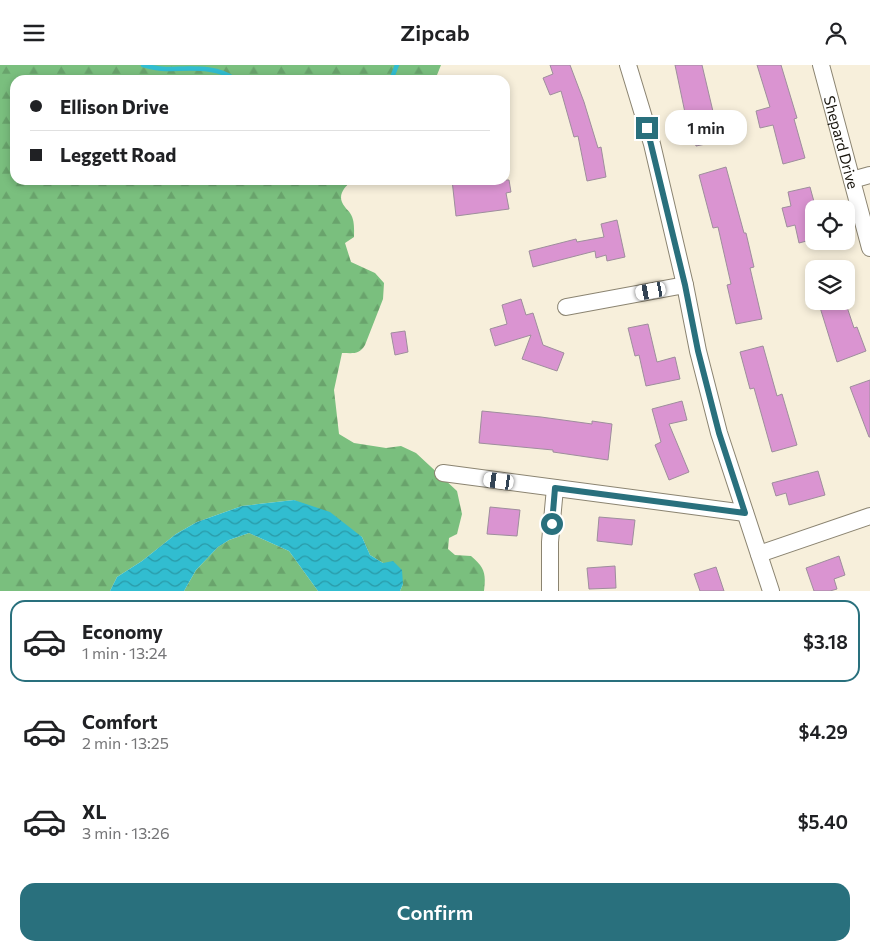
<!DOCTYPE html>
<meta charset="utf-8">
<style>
body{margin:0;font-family:Commissioner,sans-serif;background:#f6f6f6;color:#202124;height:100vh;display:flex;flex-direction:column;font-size:19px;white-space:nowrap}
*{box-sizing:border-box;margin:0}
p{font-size:16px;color:#757577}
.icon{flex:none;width:28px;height:28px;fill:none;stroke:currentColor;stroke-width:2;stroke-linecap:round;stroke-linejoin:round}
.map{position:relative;height:526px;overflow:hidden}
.details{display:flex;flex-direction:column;background:#fff;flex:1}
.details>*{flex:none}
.hud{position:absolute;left:10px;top:10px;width:500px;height:110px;border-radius:15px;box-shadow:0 2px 8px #0003;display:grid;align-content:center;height:110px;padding:0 20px;background:#fff}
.fabs{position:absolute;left:805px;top:135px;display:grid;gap:10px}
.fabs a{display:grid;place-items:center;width:50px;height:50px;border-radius:10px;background:#fff;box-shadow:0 2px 8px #0003;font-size:25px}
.end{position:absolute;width:22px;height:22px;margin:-11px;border:6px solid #29707d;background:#fff;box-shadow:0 0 0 2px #fff}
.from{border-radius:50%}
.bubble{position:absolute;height:35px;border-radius:15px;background:#fff;box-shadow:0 2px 8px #0003;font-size:16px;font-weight:600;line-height:35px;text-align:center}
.car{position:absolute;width:15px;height:30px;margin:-15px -8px;border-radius:6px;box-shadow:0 0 4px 1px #0007;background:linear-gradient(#fff 24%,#345 0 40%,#fff 0 76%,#345 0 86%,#fff 0)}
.hud b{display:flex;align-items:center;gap:18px;height:48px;font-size:19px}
.hud b+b{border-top:1px solid #e0e0e0}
.hud i{width:12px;height:12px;background:#202124}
ul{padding:9px 0 0;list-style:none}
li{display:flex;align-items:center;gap:15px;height:82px;margin:0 10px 8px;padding:0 10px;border:2px solid transparent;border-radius:15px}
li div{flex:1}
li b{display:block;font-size:19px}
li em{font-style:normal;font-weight:600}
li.on{border-color:#29707d}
li>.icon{width:45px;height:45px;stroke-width:1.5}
.primary-button{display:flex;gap:10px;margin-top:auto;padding:10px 20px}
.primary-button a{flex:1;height:58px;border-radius:15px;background:#29707d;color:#fff;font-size:20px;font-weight:600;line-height:58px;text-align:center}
header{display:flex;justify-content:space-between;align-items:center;height:65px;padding:0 20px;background:#fff;font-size:22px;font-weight:600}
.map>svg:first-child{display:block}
</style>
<header><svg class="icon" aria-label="menu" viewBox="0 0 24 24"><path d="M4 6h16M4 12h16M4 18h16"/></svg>Zipcab<svg class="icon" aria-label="person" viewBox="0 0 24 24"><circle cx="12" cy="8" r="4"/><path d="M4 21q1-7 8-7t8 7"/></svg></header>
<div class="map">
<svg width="870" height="526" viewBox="0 0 870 526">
<defs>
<pattern id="forest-firs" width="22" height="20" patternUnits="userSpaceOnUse" patternTransform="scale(1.25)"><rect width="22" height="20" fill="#7abf7e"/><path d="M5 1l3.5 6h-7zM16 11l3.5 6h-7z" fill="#69a36c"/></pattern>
<pattern id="water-waves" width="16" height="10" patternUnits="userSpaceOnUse" patternTransform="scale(1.25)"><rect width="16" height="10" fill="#31bdd0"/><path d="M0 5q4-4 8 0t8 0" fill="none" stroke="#2999a7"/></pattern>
</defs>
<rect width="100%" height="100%" fill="#f7efdb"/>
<path fill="url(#forest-firs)" d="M 0,0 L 441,0 L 435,15 L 15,15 L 15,115 L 352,115 C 344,123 336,131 345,142 C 346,144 349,146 350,148 C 355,155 354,165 354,172 L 345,178 L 351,197 L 375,208 L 384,218 L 383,234 L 365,280 C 359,290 353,288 342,288 L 334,325 L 339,369 L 354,378 L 386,383 L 401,381 L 416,388 L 457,426 L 462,449 L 457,469 L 449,473 L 448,484 L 455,490 L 471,491 C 485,503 486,508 484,526 L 400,526 L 403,519 L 383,498 L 370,490 L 362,472 L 294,435 L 242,441 L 197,457 L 176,469 L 142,496 L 117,512 L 110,526 L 0,526 Z
M 249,468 L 289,486 L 318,526 L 184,526 L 196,505 L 218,482 L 229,475 Z"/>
<path fill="url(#water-waves)" d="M 294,435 L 330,447 L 362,472 L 370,490 L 383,498 L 393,496 L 402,505 L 403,519 L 400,526 L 318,526 L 289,486 L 249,468 L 229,475 L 218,482 L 196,505 L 184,526 L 110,526 L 117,512 L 142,496 L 176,469 L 197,457 L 242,441 Z"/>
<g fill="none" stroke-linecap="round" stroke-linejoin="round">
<path stroke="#31bdd0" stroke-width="4.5" d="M 143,0 C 150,2 158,4 166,4 C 190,4 216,0 236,15
M 391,15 L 397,0"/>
</g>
<path fill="#da94d1" stroke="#9e8e9c" d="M 550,0 L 570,0 L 584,37 L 598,83 L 601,82 L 606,112 L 587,116 L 578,71 L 574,72 L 561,26 L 550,30 L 543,13 L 553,9 Z
M 675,0 L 702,0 L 720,76 L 696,81 L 691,61 L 688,62 Z
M 757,0 L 781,0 L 797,53 L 794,54 L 805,93 L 783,99 L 773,60 L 760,63 L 756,46 L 770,42 Z
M 726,102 L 744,168 L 746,168 L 754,202 L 750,203 L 762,254 L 736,259 L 727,220 L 731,219 L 718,162 L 713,163 L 699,110 Z
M 452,115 L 509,115 L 511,127 L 506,128 L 509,144 L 456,151 Z
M 810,122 L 816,144 L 814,144 L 814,174 L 799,178 L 795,160 L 787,162 L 782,143 L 791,141 L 788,127 Z
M 617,155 L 625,192 L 607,196 L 606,190 L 596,193 L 595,186 L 533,202 L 529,186 L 576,174 L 577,177 L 604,172 L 601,159 Z
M 521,234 L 526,250 L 533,248 L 543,280 L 564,288 L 557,306 L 522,294 L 531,270 L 495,281 L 490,264 L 507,259 L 502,240 Z
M 818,236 L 845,236 L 854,263 L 857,262 L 866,286 L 837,297 Z
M 648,259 L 657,297 L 675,292 L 680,314 L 646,321 L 639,290 L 635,291 L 628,263 Z
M 405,266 L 408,287 L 395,290 L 391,268 Z
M 763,281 L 777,331 L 782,329 L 797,380 L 772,387 L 754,323 L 750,324 L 740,287 Z
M 870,315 L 870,372 L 869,372 L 850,322 Z
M 682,336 L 687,355 L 669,359 L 689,407 L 669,415 L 655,380 L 661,377 L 652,344 Z
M 482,346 L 541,352 L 592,359 L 592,356 L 612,359 L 608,395 L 553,387 L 553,385 L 479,378 Z
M 818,406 L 825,430 L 789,440 L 786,428 L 776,431 L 772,418 Z
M 490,442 L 520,445 L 517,471 L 487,469 Z
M 599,452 L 635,455 L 632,480 L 597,476 Z
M 839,491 L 845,510 L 834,514 L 837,524 L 830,526 L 814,526 L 806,503 Z
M 615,501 L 616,523 L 589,524 L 587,503 Z
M 716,502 L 724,526 L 700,526 L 694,509 Z"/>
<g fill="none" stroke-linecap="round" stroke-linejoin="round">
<g stroke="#8b8471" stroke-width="18">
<g id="street">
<path d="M 628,0 L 652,79 L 685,220 L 698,286 L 719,368 L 771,526"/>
<path id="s1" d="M 821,0 L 870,183"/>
<path d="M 852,115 L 870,110"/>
<path d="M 566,242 L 685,220"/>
<path d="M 443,408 L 745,448"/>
<path d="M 759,489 L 870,451"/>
<path d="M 550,526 L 550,477 L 555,423"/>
</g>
</g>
<use href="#street" stroke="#fff" stroke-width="16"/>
</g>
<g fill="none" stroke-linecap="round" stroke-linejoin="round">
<path stroke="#29707d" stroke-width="6" d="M 552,459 L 555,423 L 745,448 L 719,368 L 698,286 L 685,220 L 647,63"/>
</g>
<g text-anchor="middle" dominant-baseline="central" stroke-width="4" stroke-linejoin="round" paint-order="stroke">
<g font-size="15" fill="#19160f" stroke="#fefdf8">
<text stroke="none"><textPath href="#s1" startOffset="80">Shepard Drive</textPath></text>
</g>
</g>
</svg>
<div class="fabs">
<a><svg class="icon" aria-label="locate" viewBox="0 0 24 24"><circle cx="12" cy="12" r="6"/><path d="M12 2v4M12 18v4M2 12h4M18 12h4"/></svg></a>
<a><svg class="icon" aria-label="layers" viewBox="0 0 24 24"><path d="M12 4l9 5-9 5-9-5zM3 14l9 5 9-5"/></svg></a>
</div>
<i class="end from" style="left:552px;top:459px"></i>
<i class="end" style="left:647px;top:63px"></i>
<div class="bubble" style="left:665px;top:45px;width:82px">1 min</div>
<i class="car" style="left:651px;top:226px;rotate:260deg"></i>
<i class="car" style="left:499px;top:416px;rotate:278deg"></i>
<div class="hud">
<b><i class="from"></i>Ellison Drive</b>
<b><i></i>Leggett Road</b>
</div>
</div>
<section class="details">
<ul>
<li class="on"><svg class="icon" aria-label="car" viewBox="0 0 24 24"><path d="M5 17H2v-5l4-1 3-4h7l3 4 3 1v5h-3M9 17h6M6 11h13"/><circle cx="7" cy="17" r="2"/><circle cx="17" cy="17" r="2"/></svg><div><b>Economy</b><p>1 min · 13:24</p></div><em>$3.18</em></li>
<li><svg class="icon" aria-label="car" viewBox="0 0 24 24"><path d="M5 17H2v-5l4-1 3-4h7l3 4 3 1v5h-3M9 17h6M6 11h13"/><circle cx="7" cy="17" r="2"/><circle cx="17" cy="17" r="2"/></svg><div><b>Comfort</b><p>2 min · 13:25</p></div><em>$4.29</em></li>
<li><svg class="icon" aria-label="car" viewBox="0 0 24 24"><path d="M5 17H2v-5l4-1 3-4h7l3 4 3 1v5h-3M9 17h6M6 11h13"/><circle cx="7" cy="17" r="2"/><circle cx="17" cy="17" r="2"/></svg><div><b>XL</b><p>3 min · 13:26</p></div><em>$5.40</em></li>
</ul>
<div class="primary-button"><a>Confirm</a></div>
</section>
